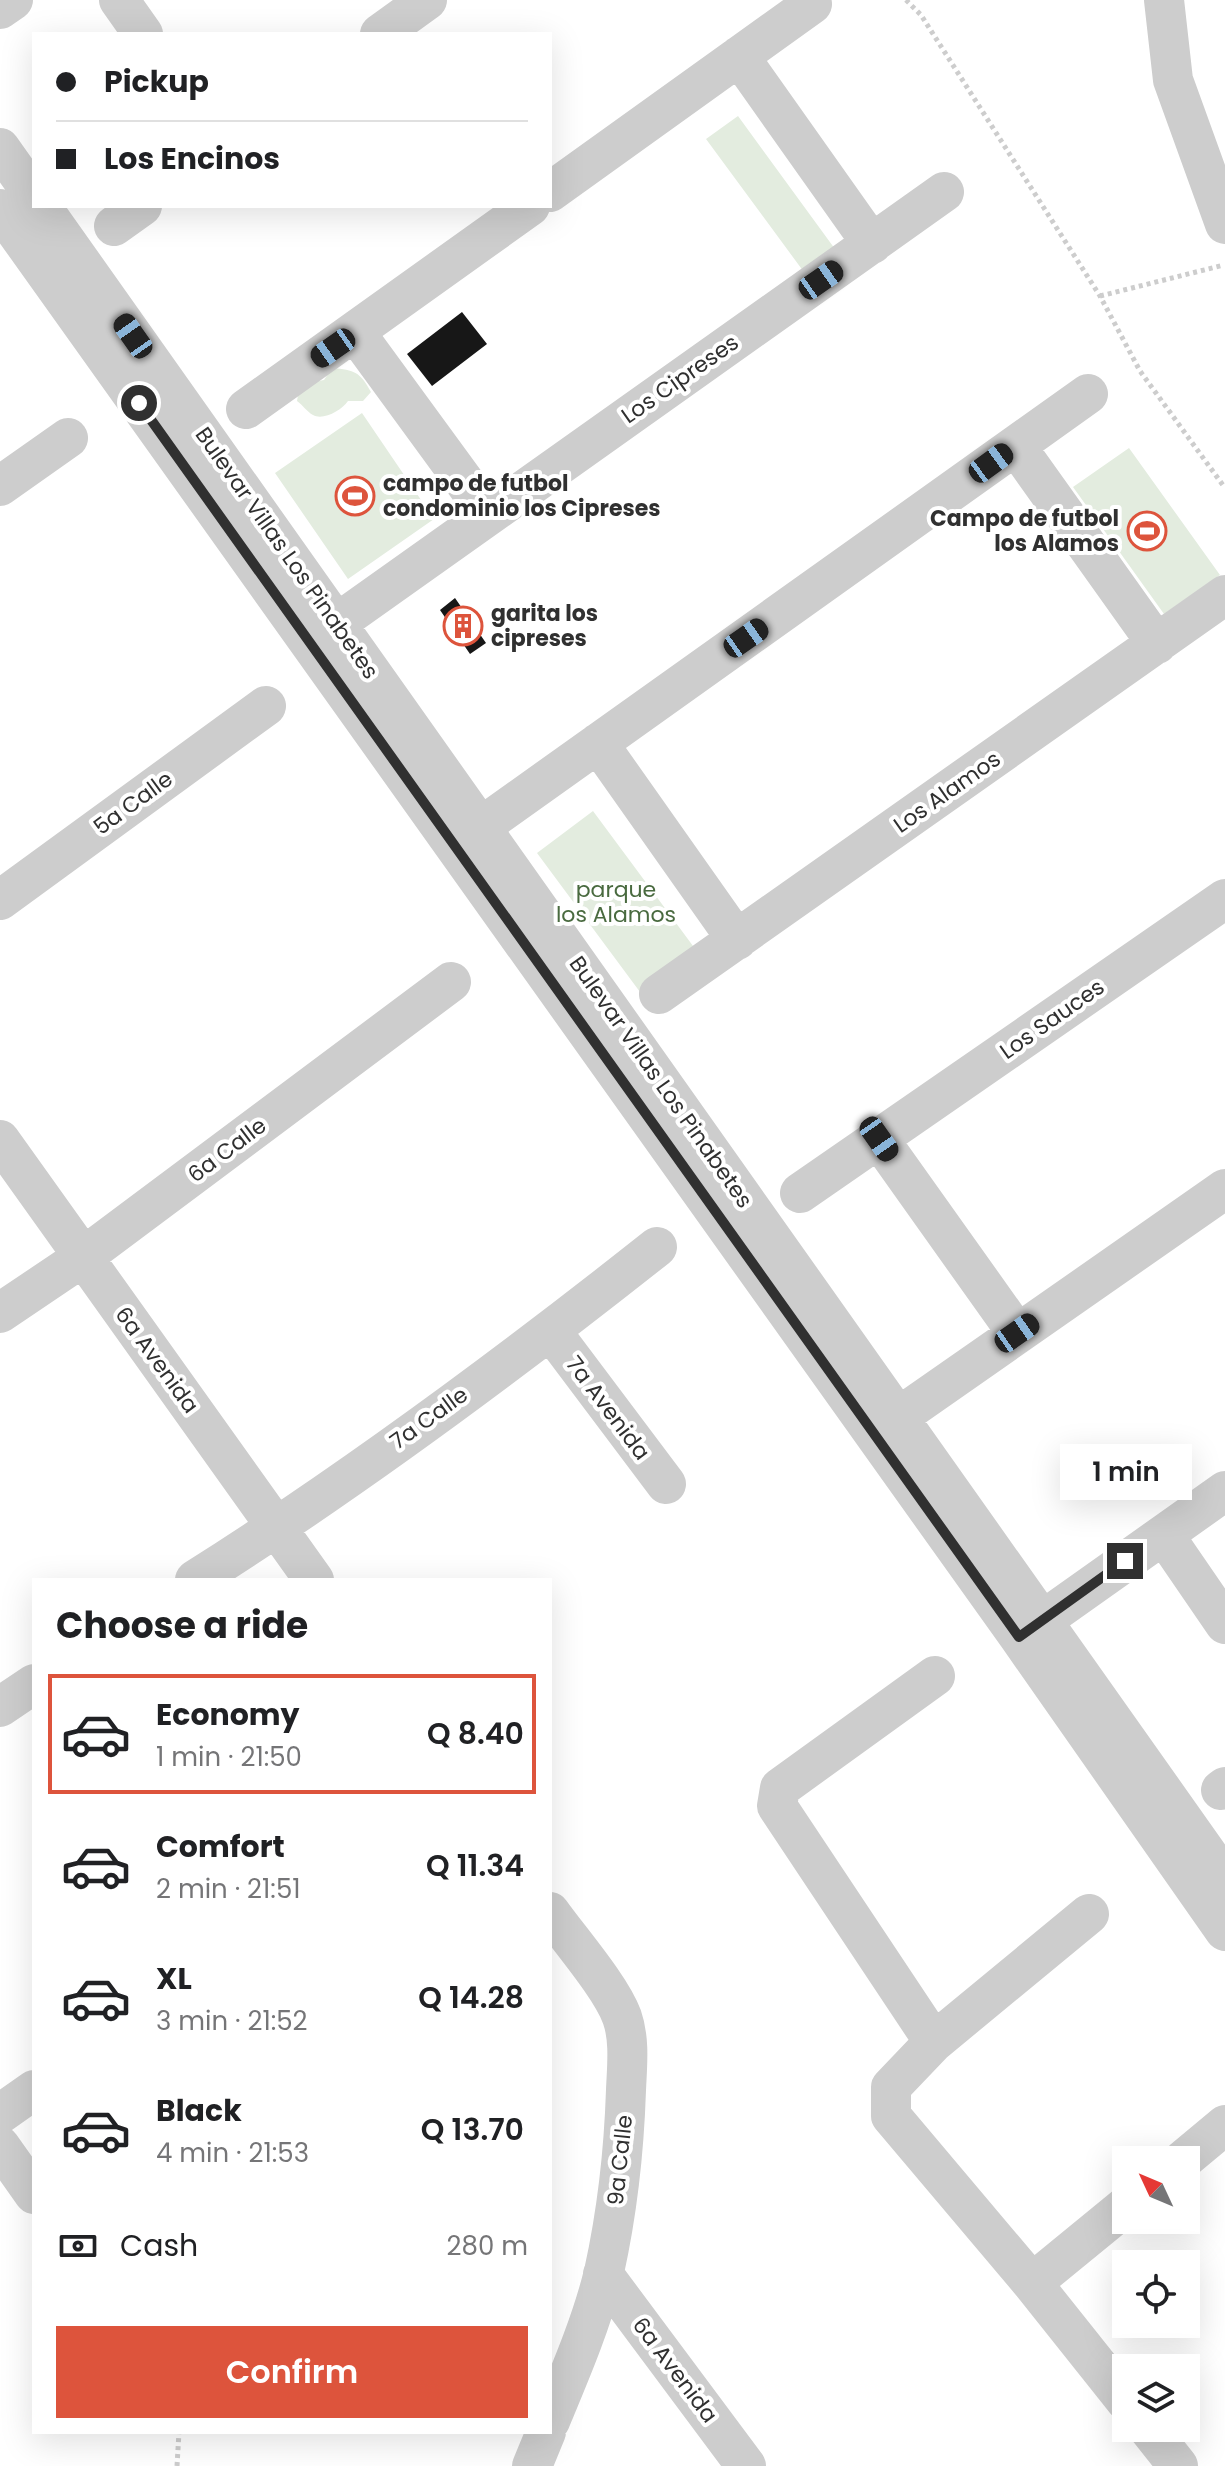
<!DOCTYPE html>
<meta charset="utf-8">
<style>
body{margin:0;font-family:Poppins,sans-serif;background:#f2f2f2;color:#202124;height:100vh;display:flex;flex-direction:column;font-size:30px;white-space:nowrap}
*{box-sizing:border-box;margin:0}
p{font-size:26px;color:#757577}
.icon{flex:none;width:44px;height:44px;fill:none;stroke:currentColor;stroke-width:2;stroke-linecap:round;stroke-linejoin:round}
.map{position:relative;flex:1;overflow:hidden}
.details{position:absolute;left:32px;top:1578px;width:520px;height:856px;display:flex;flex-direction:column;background:#fff;border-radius:0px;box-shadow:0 8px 32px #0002}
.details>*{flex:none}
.banner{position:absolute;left:32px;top:32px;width:520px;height:176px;border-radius:0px;box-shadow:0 8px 32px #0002;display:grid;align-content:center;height:176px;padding:0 24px;background:#fff}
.needle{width:52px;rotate:314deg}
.tools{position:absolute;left:1112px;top:2146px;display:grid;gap:16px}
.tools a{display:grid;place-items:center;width:88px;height:88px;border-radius:0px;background:#fff;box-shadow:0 8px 32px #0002;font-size:40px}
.end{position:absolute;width:36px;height:36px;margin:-18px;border:10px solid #303030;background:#fff;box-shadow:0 0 0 4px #fff}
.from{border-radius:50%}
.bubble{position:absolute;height:56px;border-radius:0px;background:#fff;box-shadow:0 8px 32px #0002;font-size:26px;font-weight:600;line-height:56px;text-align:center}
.car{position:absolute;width:24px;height:48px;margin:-24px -12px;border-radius:10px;box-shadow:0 0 6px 2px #0007;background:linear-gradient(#222 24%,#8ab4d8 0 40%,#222 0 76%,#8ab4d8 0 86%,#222 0)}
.banner b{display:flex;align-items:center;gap:28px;height:76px;font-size:30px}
.banner b+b{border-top:2px solid #e0e0e0}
.banner i{width:20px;height:20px;background:#202124}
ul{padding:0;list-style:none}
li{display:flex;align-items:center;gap:24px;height:120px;margin:0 16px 12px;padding:0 8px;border:4px solid transparent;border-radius:0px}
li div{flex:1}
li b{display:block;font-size:30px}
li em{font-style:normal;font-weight:600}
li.selected{border-color:#dd543c}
li>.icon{width:72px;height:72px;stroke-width:1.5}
h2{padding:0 24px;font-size:36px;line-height:96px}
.pay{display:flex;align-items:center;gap:20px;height:88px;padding:0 24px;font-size:30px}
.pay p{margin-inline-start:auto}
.button{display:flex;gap:16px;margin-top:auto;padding:16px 24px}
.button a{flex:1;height:92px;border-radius:0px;background:#dd543c;color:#fff;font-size:32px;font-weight:600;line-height:92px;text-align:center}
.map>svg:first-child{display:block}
</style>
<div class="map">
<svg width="1225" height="2466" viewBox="0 0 1225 2466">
<rect width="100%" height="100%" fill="#fff"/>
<path fill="#e3ecdf" d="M 738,116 L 843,260 L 812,283 L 706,139 Z
M 332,368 C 355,370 360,372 371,392 L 363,401 L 348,401 C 342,410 323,421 313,415 C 307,412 303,405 297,401 L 298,395 L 313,382 L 324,380 Z
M 362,413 L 434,519 L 348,579 L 275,473 Z
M 1129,448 L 1220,575 L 1164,614 L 1073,487 Z
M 593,811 L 696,950 L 640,992 L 537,853 Z"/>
<path fill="#171717" d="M 462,312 L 487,344 L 432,386 L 407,354 Z
M 455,598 L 486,643 L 470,654 L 440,610 Z"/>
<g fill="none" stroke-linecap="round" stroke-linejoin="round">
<path stroke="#cdcdcd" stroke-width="5" stroke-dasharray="4 4" stroke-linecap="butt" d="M 906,0 L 921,15 L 1100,296 L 1140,371 L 1225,488
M 1100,296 L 1224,265
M 177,2466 L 179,2432"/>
<path stroke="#cdcdcd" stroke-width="40" d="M 119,0 L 143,34
M 1164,0 L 1173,80 L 1225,224
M 0,9 L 13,0
M 380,34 L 427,0
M 739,56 L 872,244
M 0,148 L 34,196
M 550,192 L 812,4
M 41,206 L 1225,1879
M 0,209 L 1019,1637 L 1225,1931
M 114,226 L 142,206
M 355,332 L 488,514
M 246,409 L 530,206
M 1016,446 L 1157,644
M 0,486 L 68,438
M 316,638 L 944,192
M 598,743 L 737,940
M 461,841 L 1088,394
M 0,900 L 266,706
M 659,994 L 1225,595
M 879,1139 L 1017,1333
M 0,1140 L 314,1580
M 800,1193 L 1225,899
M 0,1313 L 83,1257 L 451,982
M 551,1331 L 666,1484
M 877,1432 L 1225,1189
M 1164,1535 L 1225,1624
M 195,1580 C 355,1479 508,1365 657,1247
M 1022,1635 L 1225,1491
M 0,1707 L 34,1684
M 1221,1790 L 1225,1787
M 550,1912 C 570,1940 611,1987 622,2017 C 630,2040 627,2066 626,2090 C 624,2151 617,2213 604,2272 C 592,2322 570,2373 550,2421
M 1089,1914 L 934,2042 L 891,2087 L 891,2116 L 1032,2283 L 1126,2401
M 934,2042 L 777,1806 L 780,1788 L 935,1676
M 0,2114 L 34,2090
M 0,2146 L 34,2194
M 1183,2160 L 1225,2125
M 603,2274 L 746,2466
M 1032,2283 L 1126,2206
M 1148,2428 L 1178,2466
M 532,2466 L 546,2432"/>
</g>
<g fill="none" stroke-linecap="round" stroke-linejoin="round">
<path stroke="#303030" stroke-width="10" d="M 139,403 L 1019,1637 L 1125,1561"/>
</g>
<defs>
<g id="stadium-ring" transform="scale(2)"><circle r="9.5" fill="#fff" stroke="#dd543c" stroke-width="1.5"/><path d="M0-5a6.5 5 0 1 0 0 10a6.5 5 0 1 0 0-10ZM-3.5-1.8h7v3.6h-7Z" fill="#dd543c"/></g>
<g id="building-ring" transform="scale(2)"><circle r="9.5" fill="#fff" stroke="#dd543c" stroke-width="1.5"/><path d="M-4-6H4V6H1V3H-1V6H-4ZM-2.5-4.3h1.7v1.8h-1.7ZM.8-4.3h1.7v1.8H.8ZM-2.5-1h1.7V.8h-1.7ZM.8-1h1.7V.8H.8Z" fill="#dd543c"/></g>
</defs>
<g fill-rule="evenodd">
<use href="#stadium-ring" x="355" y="496"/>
<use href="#stadium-ring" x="1147" y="531"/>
<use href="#building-ring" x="463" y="626"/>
</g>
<g text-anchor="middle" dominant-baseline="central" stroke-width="8" stroke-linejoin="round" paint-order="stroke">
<g font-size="22" fill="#303030" stroke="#fff">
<text transform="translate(680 379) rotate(-35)">Los Cipreses</text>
<text transform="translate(287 553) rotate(55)">Bulevar Villas Los Pinabetes</text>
<text transform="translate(947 792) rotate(-35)">Los Alamos</text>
<text transform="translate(133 803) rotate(-36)">5a Calle</text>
<text transform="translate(1052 1019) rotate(-35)">Los Sauces</text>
<text transform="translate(661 1082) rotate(55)">Bulevar Villas Los Pinabetes</text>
<text transform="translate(227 1150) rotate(-37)">6a Calle</text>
<text transform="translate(157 1360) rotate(54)">6a Avenida</text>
<text transform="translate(608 1408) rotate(53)">7a Avenida</text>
<text transform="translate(429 1418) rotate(-36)">7a Calle</text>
<text transform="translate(620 2160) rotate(-84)">9a Calle</text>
<text transform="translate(675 2370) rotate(53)">6a Avenida</text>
</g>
<g font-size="22" font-weight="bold" fill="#303030" stroke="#fff" text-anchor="start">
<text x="383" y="483">campo de futbol<tspan x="383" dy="25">condominio los Cipreses</tspan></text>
<text x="1119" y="518" text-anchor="end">Campo de futbol<tspan x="1119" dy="25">los Alamos</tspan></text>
<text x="491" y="613">garita los<tspan x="491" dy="25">cipreses</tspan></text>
</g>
<g font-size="22" fill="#496a3f" stroke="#fff">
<text x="616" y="889">parque<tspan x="616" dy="25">los Alamos</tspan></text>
</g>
</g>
</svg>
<div class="tools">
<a><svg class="needle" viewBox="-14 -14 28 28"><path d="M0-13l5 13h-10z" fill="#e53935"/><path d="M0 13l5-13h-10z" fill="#757577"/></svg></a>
<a><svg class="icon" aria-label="locate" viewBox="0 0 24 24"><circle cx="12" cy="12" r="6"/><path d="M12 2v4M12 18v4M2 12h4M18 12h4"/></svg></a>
<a><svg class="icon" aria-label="layers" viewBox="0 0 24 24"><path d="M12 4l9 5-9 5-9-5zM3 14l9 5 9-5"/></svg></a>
</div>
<i class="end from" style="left:139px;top:403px"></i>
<i class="end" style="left:1125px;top:1561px"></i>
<div class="bubble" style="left:1060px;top:1444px;width:132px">1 min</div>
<i class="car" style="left:821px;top:280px;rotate:55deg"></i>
<i class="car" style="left:133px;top:336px;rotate:325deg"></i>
<i class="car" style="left:333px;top:348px;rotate:235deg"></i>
<i class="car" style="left:991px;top:463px;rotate:54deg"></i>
<i class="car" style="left:746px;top:638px;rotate:55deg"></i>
<i class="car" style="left:879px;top:1139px;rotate:145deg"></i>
<i class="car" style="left:1017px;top:1333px;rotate:55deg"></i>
<div class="banner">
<b><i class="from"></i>Pickup</b>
<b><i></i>Los Encinos</b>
</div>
<section class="details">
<h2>Choose a ride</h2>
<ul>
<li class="selected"><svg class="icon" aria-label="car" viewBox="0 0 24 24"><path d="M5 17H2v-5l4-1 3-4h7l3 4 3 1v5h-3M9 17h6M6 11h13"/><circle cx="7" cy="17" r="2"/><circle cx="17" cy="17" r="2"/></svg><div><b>Economy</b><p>1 min · 21:50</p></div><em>Q 8.40</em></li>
<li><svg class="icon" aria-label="car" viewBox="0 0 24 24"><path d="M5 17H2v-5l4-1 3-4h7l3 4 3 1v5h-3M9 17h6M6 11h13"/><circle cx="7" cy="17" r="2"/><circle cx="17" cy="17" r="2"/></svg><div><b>Comfort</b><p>2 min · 21:51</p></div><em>Q 11.34</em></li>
<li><svg class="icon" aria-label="car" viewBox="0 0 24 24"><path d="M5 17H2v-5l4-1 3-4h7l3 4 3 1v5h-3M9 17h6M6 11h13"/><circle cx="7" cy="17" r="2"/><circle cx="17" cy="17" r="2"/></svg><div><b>XL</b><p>3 min · 21:52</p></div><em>Q 14.28</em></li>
<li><svg class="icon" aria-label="car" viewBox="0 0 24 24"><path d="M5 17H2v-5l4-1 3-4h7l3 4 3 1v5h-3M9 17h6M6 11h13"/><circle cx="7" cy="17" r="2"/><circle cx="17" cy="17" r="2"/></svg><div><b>Black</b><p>4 min · 21:53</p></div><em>Q 13.70</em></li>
</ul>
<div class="pay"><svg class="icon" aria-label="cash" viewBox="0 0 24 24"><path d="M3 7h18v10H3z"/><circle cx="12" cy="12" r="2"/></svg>Cash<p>280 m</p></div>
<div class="button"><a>Confirm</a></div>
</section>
</div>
